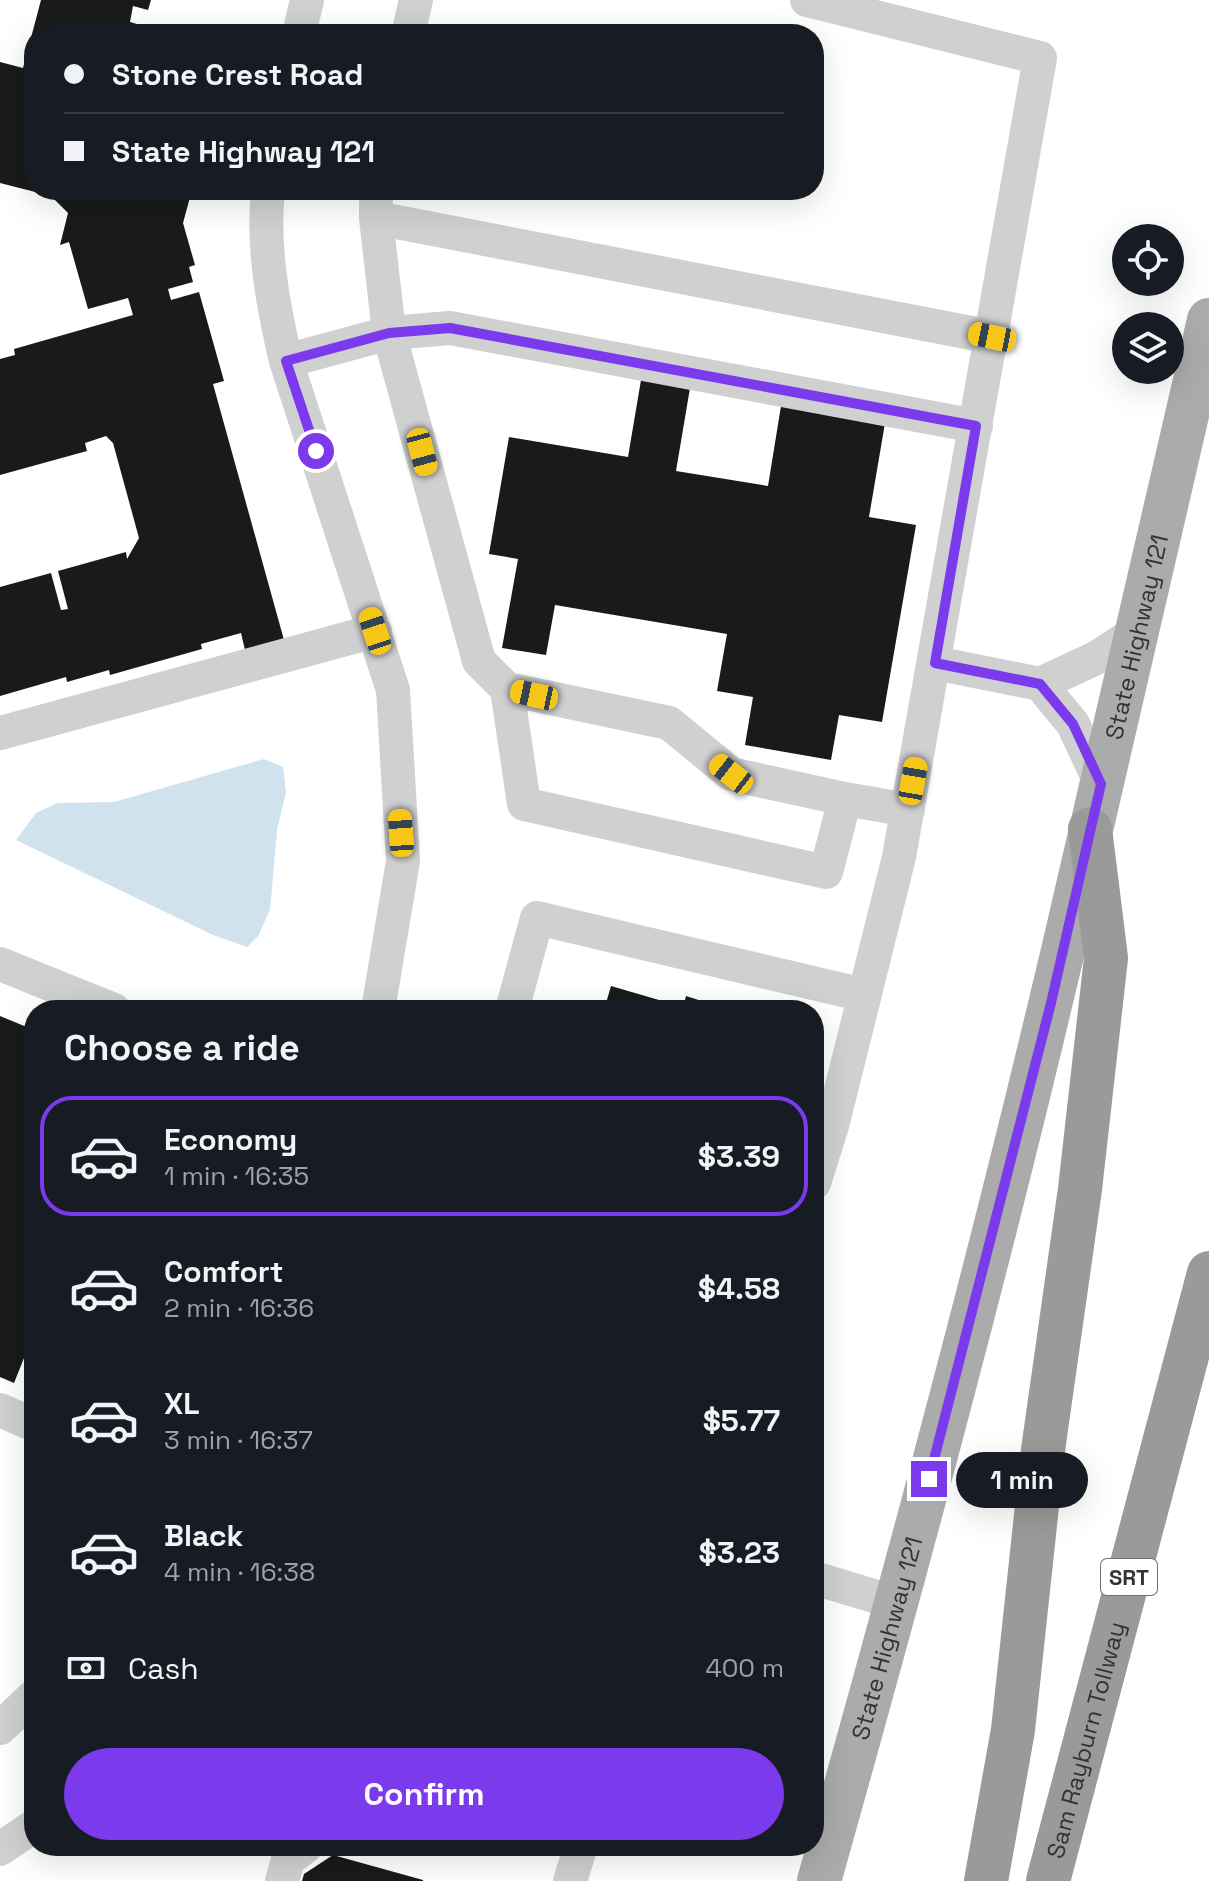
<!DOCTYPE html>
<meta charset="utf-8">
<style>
body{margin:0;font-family:"Space Grotesk",sans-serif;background:#242831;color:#f1f3f6;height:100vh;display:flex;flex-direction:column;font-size:30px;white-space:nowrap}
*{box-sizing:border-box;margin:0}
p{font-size:26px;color:#9ea1a6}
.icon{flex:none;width:44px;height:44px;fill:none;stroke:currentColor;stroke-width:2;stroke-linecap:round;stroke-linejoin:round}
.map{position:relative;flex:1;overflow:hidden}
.details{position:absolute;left:24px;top:1000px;width:800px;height:856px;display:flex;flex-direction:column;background:#171b24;border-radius:32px;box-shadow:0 8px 32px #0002}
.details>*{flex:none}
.top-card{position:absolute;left:24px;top:24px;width:800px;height:176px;border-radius:32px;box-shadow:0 8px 32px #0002;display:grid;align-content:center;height:176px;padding:0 40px;background:#171b24}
.fabs{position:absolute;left:1112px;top:224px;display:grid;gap:16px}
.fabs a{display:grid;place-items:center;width:72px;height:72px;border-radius:50%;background:#171b24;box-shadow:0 8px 32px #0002;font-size:40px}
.end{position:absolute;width:36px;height:36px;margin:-18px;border:10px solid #7c3aed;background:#fff;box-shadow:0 0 0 4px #fff}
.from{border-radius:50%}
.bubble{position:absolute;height:56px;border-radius:28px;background:#171b24;box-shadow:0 8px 32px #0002;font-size:26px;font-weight:700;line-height:56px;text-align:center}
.car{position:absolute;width:24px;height:48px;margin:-24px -12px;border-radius:10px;box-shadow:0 0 6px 2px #0007;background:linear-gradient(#f5c518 24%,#345 0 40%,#f5c518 0 76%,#345 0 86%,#f5c518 0)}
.top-card b{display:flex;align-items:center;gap:28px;height:76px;font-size:30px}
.top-card b+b{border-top:2px solid #363941}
.top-card i{width:20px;height:20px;background:#f1f3f6}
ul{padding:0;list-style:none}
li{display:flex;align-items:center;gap:24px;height:120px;margin:0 16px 12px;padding:0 24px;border:4px solid transparent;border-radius:32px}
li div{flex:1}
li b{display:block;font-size:30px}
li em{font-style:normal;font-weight:700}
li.selected{border-color:#7c3aed}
li>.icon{width:72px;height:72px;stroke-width:1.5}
h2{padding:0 40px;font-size:36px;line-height:96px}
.pay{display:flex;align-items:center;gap:20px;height:88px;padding:0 40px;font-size:30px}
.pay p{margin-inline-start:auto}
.button{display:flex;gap:16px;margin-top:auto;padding:16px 40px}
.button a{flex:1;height:92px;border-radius:48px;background:#7c3aed;color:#fff;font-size:32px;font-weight:700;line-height:92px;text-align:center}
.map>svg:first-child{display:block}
</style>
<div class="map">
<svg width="1209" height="1881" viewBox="0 0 1209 1881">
<rect width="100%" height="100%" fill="#fff"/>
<path fill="#cfe2ee" d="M 264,759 L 283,767 L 286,792 L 277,830 L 270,910 L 258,936 L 247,947 L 213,935 L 16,840 L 36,813 L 57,803 L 114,802 Z"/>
<path fill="#1a1a1a" d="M 41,0 L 151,0 L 148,10 L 133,6 L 130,22 L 144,26 L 142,34 L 34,34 L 34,190 L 192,190 L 183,223 L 195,265 L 189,267 L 193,282 L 168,289 L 171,300 L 199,292 L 224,381 L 213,384 L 284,640 L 245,650 L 241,633 L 201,644 L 202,649 L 110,675 L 109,670 L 67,682 L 66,677 L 0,696 L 0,587 L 51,573 L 61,610 L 68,609 L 58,571 L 126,552 L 127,559 L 139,538 L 113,443 L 106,436 L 85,443 L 87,451 L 0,475 L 0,359 L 15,355 L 14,349 L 133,315 L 128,298 L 88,309 L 69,242 L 60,245 L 68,213 L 51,196 L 0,183 L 0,62 L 23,68 Z
M 641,380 L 690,388 L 676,471 L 768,486 L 781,406 L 885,423 L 869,517 L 916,525 L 882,722 L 839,715 L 831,760 L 745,745 L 753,697 L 717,691 L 727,634 L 555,605 L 546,655 L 502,648 L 518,559 L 489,554 L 509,437 L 628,457 Z
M 611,986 L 683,1007 L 686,996 L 730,1010 L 604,1010 Z
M 0,1016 L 34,1030 L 34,1357 L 26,1353 L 14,1383 L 0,1377 Z
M 333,1855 L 423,1880 L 423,1881 L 302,1881 L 304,1874 Z"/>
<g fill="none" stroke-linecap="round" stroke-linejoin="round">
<path stroke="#d0d0d0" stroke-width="34" d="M 807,0 L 1040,58 L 899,857 L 832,1126 L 814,1183
M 299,34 L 307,0
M 408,34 L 416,0
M 268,190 C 262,246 273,306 286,361 L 393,690 L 403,861 L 378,1010
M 376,190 L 376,218 L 389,333 L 479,661 L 507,689 L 524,804 L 826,872 L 845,799 L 908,810
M 376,218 L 992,337
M 286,361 L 389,333 L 450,328 L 976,426
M 935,663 L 1040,684 L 1096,658 L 1136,632
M 1040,684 L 1073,724 L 1101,784
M 507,689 L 669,723 L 731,774 L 845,799
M 0,733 L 375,631
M 0,964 L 114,1010
M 512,1010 L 537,918 L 864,995
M 0,1410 L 34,1425
M 814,1578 L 897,1603
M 0,1728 L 34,1696
M 0,1849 L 34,1826
M 282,1881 L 288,1860 L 306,1846
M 570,1881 L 581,1846"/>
<path stroke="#ababab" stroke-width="44" id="s1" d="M 819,1881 C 901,1590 980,1299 1050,1005 C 1105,777 1156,548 1209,320"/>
<g stroke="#9a9a9a" stroke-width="44">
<path d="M 986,1881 L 1013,1730 L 1043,1450 L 1080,1189 L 1106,958 L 1090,829"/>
<path id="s2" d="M 1048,1881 L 1209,1273"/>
</g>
</g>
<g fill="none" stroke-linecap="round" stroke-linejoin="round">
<path stroke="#7c3aed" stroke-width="10" d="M 316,451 L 286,361 L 389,333 L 450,328 L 976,426 L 935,663 L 1040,684 L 1073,724 L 1101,784 L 1051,1003 L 929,1479"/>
</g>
<g text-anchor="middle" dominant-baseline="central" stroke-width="8" stroke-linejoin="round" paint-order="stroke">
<rect fill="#fff" stroke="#707070" stroke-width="2" x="1101" y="1559" width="56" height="36" rx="6"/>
<g font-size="22" font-weight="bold" fill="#333">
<text x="1129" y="1577">SRT</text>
</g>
<g font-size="24" fill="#333" stroke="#fff">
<text stroke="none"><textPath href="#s1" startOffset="1284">State Highway 121</textPath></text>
<text stroke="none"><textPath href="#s1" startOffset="252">State Highway 121</textPath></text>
<text stroke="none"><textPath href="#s2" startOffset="146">Sam Rayburn Tollway</textPath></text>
</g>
</g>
</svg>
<div class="fabs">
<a><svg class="icon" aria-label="locate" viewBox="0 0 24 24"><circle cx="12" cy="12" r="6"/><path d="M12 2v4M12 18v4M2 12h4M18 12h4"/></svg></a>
<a><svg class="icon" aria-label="layers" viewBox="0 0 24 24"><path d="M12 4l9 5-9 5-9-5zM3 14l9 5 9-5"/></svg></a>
</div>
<i class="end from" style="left:316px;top:451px"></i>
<i class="end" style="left:929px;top:1479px"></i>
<div class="bubble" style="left:956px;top:1452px;width:132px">1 min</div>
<i class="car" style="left:992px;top:337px;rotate:281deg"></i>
<i class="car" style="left:422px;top:452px;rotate:165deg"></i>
<i class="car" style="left:375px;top:631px;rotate:342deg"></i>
<i class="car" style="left:534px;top:695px;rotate:282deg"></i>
<i class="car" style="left:731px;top:774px;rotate:308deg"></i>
<i class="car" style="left:913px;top:781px;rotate:10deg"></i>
<i class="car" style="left:401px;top:833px;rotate:356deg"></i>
<div class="top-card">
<b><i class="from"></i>Stone Crest Road</b>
<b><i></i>State Highway 121</b>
</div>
<section class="details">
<h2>Choose a ride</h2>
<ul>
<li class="selected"><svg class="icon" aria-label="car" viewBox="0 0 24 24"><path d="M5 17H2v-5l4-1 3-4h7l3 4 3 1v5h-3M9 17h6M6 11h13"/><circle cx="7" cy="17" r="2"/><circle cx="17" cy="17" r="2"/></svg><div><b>Economy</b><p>1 min · 16:35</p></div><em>$3.39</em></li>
<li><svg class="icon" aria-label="car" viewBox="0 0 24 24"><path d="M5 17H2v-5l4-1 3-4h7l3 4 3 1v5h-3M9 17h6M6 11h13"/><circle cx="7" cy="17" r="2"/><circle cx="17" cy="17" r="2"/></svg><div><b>Comfort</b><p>2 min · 16:36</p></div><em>$4.58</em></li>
<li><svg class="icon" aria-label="car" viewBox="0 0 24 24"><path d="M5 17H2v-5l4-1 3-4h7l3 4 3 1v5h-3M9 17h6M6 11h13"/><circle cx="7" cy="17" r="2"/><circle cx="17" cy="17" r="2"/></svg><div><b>XL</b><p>3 min · 16:37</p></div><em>$5.77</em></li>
<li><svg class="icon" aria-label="car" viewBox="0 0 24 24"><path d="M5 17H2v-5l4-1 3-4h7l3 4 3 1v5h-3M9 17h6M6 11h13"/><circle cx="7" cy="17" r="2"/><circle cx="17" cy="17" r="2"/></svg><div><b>Black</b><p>4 min · 16:38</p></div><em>$3.23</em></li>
</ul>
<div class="pay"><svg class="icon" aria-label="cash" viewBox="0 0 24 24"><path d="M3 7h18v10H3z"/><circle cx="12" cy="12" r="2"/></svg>Cash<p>400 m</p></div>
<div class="button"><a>Confirm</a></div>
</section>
</div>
